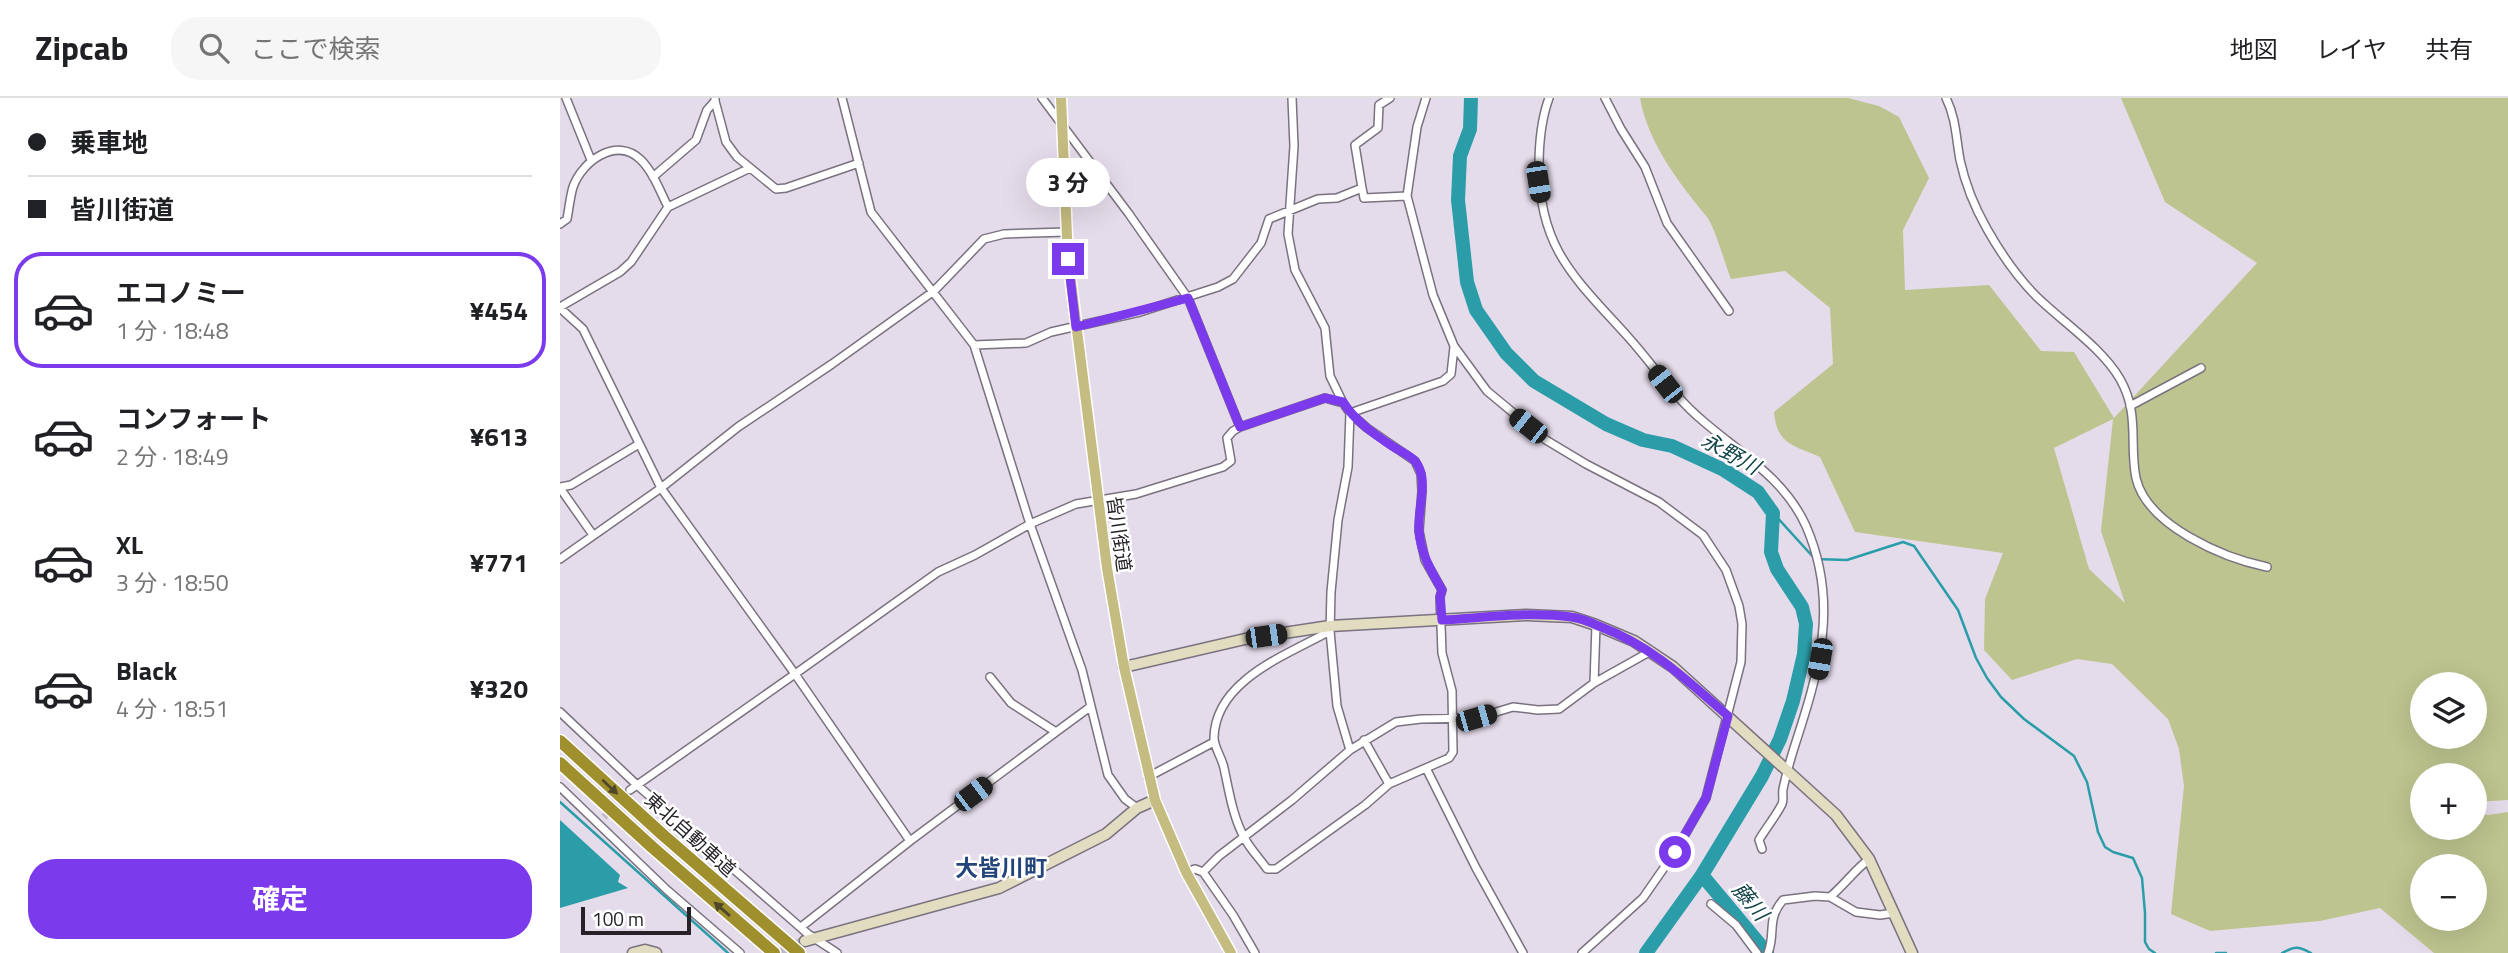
<!DOCTYPE html>
<html lang="ja">
<meta charset="utf-8">
<style>
body{margin:0;font-family:"Titillium Web","Noto Sans JP",sans-serif;background:#f6f6f6;color:#202124;height:100vh;display:flex;flex-direction:column;font-size:26px;white-space:nowrap}
*{box-sizing:border-box;margin:0}
p{font-size:23px;color:#757577}
.icon{flex:none;width:38px;height:38px;fill:none;stroke:currentColor;stroke-width:2;stroke-linecap:round;stroke-linejoin:round}
.map{position:relative;flex:1;overflow:hidden}
.details{display:flex;flex-direction:column;background:#fff;width:560px}
.details>*{flex:none}
.top-card{display:grid;align-content:center;height:154px;padding:0 28px;background:#fff}
.controls{position:absolute;left:1850px;top:574px;display:grid;gap:14px}
.controls a{display:grid;place-items:center;width:77px;height:77px;border-radius:50%;background:#fff;box-shadow:0 7px 28px #0002;font-size:35px}
.scale{position:absolute;left:21px;bottom:18px;width:110px;box-sizing:border-box;padding-left:7px;border:4px solid #262228;border-top:0;font-size:19px;line-height:24px;white-space:nowrap;color:#262228;-webkit-text-stroke:5px #fff;paint-order:stroke}
.end{position:absolute;width:32px;height:32px;margin:-16px;border:9px solid #7c3aed;background:#fff;box-shadow:0 0 0 4px #fff}
.from{border-radius:50%}
.bubble{position:absolute;height:49px;border-radius:24px;background:#fff;box-shadow:0 7px 28px #0002;font-size:23px;font-weight:700;line-height:49px;text-align:center}
.car{position:absolute;width:21px;height:42px;margin:-21px -10px;border-radius:9px;box-shadow:0 0 5px 2px #0007;background:linear-gradient(#222 24%,#8ab4d8 0 40%,#222 0 76%,#8ab4d8 0 86%,#222 0)}
.top-card b{display:flex;align-items:center;gap:24px;height:66px;font-size:26px}
.top-card b+b{border-top:2px solid #e0e0e0}
.top-card i{width:18px;height:18px;background:#202124}
ul{padding:0;list-style:none}
li{display:flex;align-items:center;gap:21px;height:116px;margin:0 14px 10px;padding:0 14px;border:4px solid transparent;border-radius:28px}
li div{flex:1}
li b{display:block;font-size:26px}
li em{font-style:normal;font-weight:700}
li.on{border-color:#7c3aed}
li>.icon{width:63px;height:63px;stroke-width:1.5}
.primary-button{display:flex;gap:14px;margin-top:auto;padding:14px 28px}
.primary-button a{flex:1;height:80px;border-radius:28px;background:#7c3aed;color:#fff;font-size:28px;font-weight:700;line-height:80px;text-align:center}
header{display:flex;align-items:center;gap:42px;box-sizing:border-box;height:98px;padding:0 35px;background:#fff;border-bottom:2px solid #e0e0e0}
header strong{font-size:33px}
nav{display:flex;gap:38px;margin-inline-start:auto;font-size:24px}
.search{width:490px;height:63px;background:#f6f6f6;display:flex;align-items:center;gap:18px;box-sizing:border-box;padding:0 24px;border-radius:28px;color:#757577;font-size:26px}
main{display:flex;flex:1;min-height:0}
.map>svg:first-child{display:block}
</style>
<header>
<strong>Zipcab</strong>
<div class="search"><svg class="icon" aria-label="search" viewBox="0 0 24 24"><circle cx="10" cy="10" r="6"/><path d="M15 15l6 6"/></svg>ここで検索</div>
<nav><a>地図</a><a>レイヤ</a><a>共有</a></nav>
</header>
<main>
<section class="details">
<div class="top-card">
<b><i class="from"></i>乗車地</b>
<b><i></i>皆川街道</b>
</div>
<ul>
<li class="on"><svg class="icon" aria-label="car" viewBox="0 0 24 24"><path d="M5 17H2v-5l4-1 3-4h7l3 4 3 1v5h-3M9 17h6M6 11h13"/><circle cx="7" cy="17" r="2"/><circle cx="17" cy="17" r="2"/></svg><div><b>エコノミー</b><p>1 分 · 18:48</p></div><em>¥454</em></li>
<li><svg class="icon" aria-label="car" viewBox="0 0 24 24"><path d="M5 17H2v-5l4-1 3-4h7l3 4 3 1v5h-3M9 17h6M6 11h13"/><circle cx="7" cy="17" r="2"/><circle cx="17" cy="17" r="2"/></svg><div><b>コンフォート</b><p>2 分 · 18:49</p></div><em>¥613</em></li>
<li><svg class="icon" aria-label="car" viewBox="0 0 24 24"><path d="M5 17H2v-5l4-1 3-4h7l3 4 3 1v5h-3M9 17h6M6 11h13"/><circle cx="7" cy="17" r="2"/><circle cx="17" cy="17" r="2"/></svg><div><b>XL</b><p>3 分 · 18:50</p></div><em>¥771</em></li>
<li><svg class="icon" aria-label="car" viewBox="0 0 24 24"><path d="M5 17H2v-5l4-1 3-4h7l3 4 3 1v5h-3M9 17h6M6 11h13"/><circle cx="7" cy="17" r="2"/><circle cx="17" cy="17" r="2"/></svg><div><b>Black</b><p>4 分 · 18:51</p></div><em>¥320</em></li>
</ul>
<div class="primary-button"><a>確定</a></div>
</section>
<div class="map">
<svg width="1948" height="855" viewBox="0 0 1948 855">
<rect width="100%" height="100%" fill="#e5dceb"/>
<path fill="#bdc48f" fill-rule="evenodd" d="M 1080,0 L 1288,0 L 1319,8 L 1339,19 L 1369,80 L 1343,132 L 1345,192 L 1429,187 L 1481,253 L 1514,254 L 1554,320 L 1697,165 L 1605,104 L 1561,0 L 1948,0 L 1948,702 L 1915,704 L 1914,677 L 1862,677 L 1862,730 L 1914,730 L 1915,715 L 1928,717 L 1948,714 L 1948,855 L 1874,855 L 1820,810 L 1760,823 L 1650,833 L 1611,816 L 1624,688 L 1619,651 L 1608,621 L 1552,566 L 1517,561 L 1452,582 L 1424,552 L 1425,501 L 1443,455 L 1295,434 L 1260,359 C 1233,347 1217,347 1214,314 L 1273,266 L 1270,210 L 1225,173 L 1171,181 C 1165,166 1155,130 1147,119 C 1119,85 1088,45 1080,0 ZM 1553,321 L 1541,433 L 1565,505 L 1529,471 L 1494,350 ZM 1862,586 L 1914,586 L 1914,639 L 1862,639 ZM 1862,768 L 1914,768 L 1914,821 L 1862,821 Z"/>
<path fill="#2b9da9" d="M 0,722 L 60,777 L 58,784 L 68,790 L 0,810 Z"/>
<g fill="none" stroke-linecap="round" stroke-linejoin="round">
<path stroke="#2b9da9" stroke-width="2.5" d="M 1213,415 L 1255,461 L 1287,462 L 1343,444 L 1354,448 L 1398,512 L 1416,560 L 1427,580 L 1441,599 L 1464,621 L 1514,658 L 1527,684 L 1538,734 L 1545,749 L 1553,754 L 1573,760 L 1582,780 L 1585,815 L 1585,844 L 1589,851 L 1595,855
M 0,704 L 168,855
M 1656,855 L 1666,855
M 1722,855 C 1735,848 1738,848 1751,855"/>
<path stroke="#2b9da9" stroke-width="14" d="M 911,0 L 910,31 L 900,58 L 898,102 L 907,184 L 916,212 L 946,255 L 974,283 L 1046,326 L 1083,342 L 1112,348 L 1164,372 L 1198,394 L 1213,415 L 1211,454 L 1217,471 L 1242,509 L 1246,526 L 1244,556 L 1233,603 L 1220,641 L 1202,678 L 1142,777 L 1086,855
M 1142,777 L 1207,855"/>
<path stroke="#bfb7c4" stroke-width="7" stroke-dasharray="7 3.5" stroke-linecap="butt" d="M 44,719 L 63,700"/>
<path stroke="#bfb7c4" stroke-width="10" stroke-dasharray="10 5" stroke-linecap="butt" d="M 221,855 L 245,843"/>
<g stroke="#7a727f" stroke-width="10">
<path id="street" d="M 6,0 L 31,62
M 282,0 L 311,114 L 414,247 L 466,245 L 491,234 L 580,214 L 658,189 L 673,181 L 701,145 L 709,121 L 758,101 L 777,100 L 802,90 L 804,100 L 847,98
M 482,0 L 569,116 L 628,200 L 680,329
M 732,0 L 734,48 L 728,136 L 735,172 L 765,230 L 770,278 L 783,305 L 790,315 L 807,330 L 855,363 L 861,376 L 862,393 L 859,433 L 865,462 L 882,492 L 880,499 L 882,555 L 892,593 L 893,654 L 889,660 L 829,686 L 805,707 L 716,771 L 707,771 C 700,761 691,752 685,741 C 673,720 669,693 664,670 C 662,660 654,649 654,640 C 655,582 727,557 770,533
M 866,0 L 857,29 L 847,98 L 873,197 L 894,248 L 927,293 L 986,342 L 1026,366 L 1099,404 L 1143,437 L 1166,472 L 1179,508 L 1182,526 L 1181,564 L 1146,700 L 1115,754 L 1083,800 L 1022,855
M 989,0 C 981,22 979,44 979,68 C 979,152 1017,182 1069,240 C 1094,268 1114,299 1143,323 C 1180,355 1225,381 1246,428 C 1280,506 1259,573 1234,650 C 1230,663 1226,677 1223,691 C 1222,696 1224,702 1222,706 C 1216,718 1206,730 1199,742 L 1202,751
M 1045,0 L 1061,31 L 1085,69 L 1107,125 L 1169,213
M 1386,0 C 1396,20 1396,40 1400,62 C 1405,85 1415,110 1427,131 C 1440,154 1458,180 1477,199 C 1504,225 1542,250 1560,281 C 1580,316 1569,346 1576,380 C 1587,428 1664,460 1707,469
M 155,3 L 166,44 L 177,59 L 216,91 L 226,90 L 299,65
M 93,79 L 136,42 L 147,12 L 155,3 L 155,0
M 802,90 L 795,47 L 818,30 L 819,7 L 830,0
M 0,126 L 7,121 C 9,111 10,99 13,89 C 22,63 57,38 81,62 C 93,74 100,93 108,109
M 0,209 L 60,174 L 71,164 L 108,109 L 190,70
M 0,210 L 23,231 L 101,390 L 235,576 L 378,474 L 415,457 L 470,426 L 522,572 L 548,677 L 565,701 L 577,710
M 414,247 L 470,426 L 516,406 L 576,396 L 663,369 L 671,363 L 667,340 L 673,333 L 680,329 L 765,300 L 783,305
M 1570,308 L 1641,270
M 790,315 L 883,283 L 891,276 L 894,249
M 0,389 L 11,387 L 79,346
M 0,390 L 33,437
M 0,461 L 101,390 L 178,329 L 272,266 L 374,193 L 424,141 L 444,136 L 506,134
M 430,579 L 451,605 L 496,634 L 530,609
M 1034,585 L 1091,553
M 0,614 L 77,687 L 248,836 L 277,855
M 804,642 L 829,686
M 790,652 L 777,608 L 770,533 L 771,494 L 778,422 L 788,369 L 790,315
M 866,670 L 916,770 L 963,855
M 588,679 L 654,644
M 0,689 L 107,792 L 180,855
M 70,692 L 235,576 L 350,743
M 626,774 L 635,771 L 643,774 L 659,758 L 732,702 L 790,652 L 836,624 L 861,621 L 916,620 L 953,609 L 978,612 L 999,611 L 1034,585 L 1036,527
M 643,774 L 673,817 L 695,855
M 1270,799 C 1284,787 1294,773 1309,761
M 1151,806 L 1176,827 L 1197,855
M 241,829 L 350,743 L 496,634
M 1208,855 C 1216,835 1206,822 1223,802 L 1255,798 L 1270,799 L 1296,814 L 1320,817 L 1334,815"/>
</g>
<g stroke="#7a727f" stroke-width="13">
<path id="secondary" d="M 564,569 L 685,541 L 770,528 L 966,517 L 1012,519 L 1036,527 L 1074,543 L 1113,569 L 1276,717 L 1309,761 L 1352,855
M 245,843 L 439,790 L 546,736 L 577,710 L 595,702
M 73,855 L 85,852 L 96,855"/>
</g>
<g stroke="#fff" stroke-width="13">
<path id="primary" d="M 501,0 L 508,161 L 547,470 L 564,569 L 595,702 L 626,774 L 671,855"/>
</g>
<g stroke="#fff" stroke-width="15">
<path id="highway" d="M 0,643 L 103,737 L 239,855
M 0,665 L 92,749 L 214,855"/>
</g>
<use href="#street" stroke="#fff" stroke-width="7"/>
<use href="#secondary" stroke="#e2ddc0" stroke-width="10"/>
<use href="#primary" stroke="#c5bc81" stroke-width="10"/>
<use href="#highway" stroke="#9f8f2d" stroke-width="12"/>
</g>
<defs><path id="oneway-solid" d="M-6-.8H1V-3.2L6.5 0L1 3.2V.8H-6Z" transform="scale(1.75)"/></defs>
<g fill="#50482a">
<use href="#oneway-solid" transform="translate(50 689) rotate(43)"/>
<use href="#oneway-solid" transform="translate(162 811) rotate(-139)"/>
</g>
<g fill="none" stroke-linecap="round" stroke-linejoin="round">
<path stroke="#7c3aed" stroke-width="9" d="M 508,161 L 516,229 L 628,200 L 680,329 L 765,300 L 783,304 C 795,323 814,336 832,348 C 838,352 849,357 855,363 C 870,381 857,411 859,432 C 860,454 871,473 882,492 L 880,499 L 882,522 C 923,520 969,513 1011,519 C 1021,520 1032,525 1041,529 C 1092,548 1128,583 1168,618 L 1146,700 L 1115,754"/>
</g>
<g text-anchor="middle" dominant-baseline="central" stroke-width="5" stroke-linejoin="round" paint-order="stroke">
<g font-size="19" fill="#262228" stroke="#fff">
<text transform="translate(560 436) rotate(82)">皆川街道</text>
<text transform="translate(131 736) rotate(42)">東北自動車道</text>
</g>
<g font-size="21" font-style="italic" fill="#124348" stroke="#fff">
<text transform="translate(1171 355) rotate(29)">永野川</text>
<text transform="translate(1191 803) rotate(50)">藤川</text>
</g>
<g font-size="23" font-weight="bold" fill="#23457b" stroke="#fff">
<text x="441" y="769">大皆川町</text>
</g>
</g>
</svg>
<div class="controls">
<a><svg class="icon" aria-label="layers" viewBox="0 0 24 24"><path d="M12 4l9 5-9 5-9-5zM3 14l9 5 9-5"/></svg></a>
<a>+</a>
<a>−</a>
</div>
<div class="scale">100 m</div>
<i class="end from" style="left:1115px;top:754px"></i>
<i class="end" style="left:508px;top:161px"></i>
<div class="bubble" style="left:466px;top:60px;width:84px">3 分</div>
<i class="car" style="left:978px;top:84px;rotate:171deg"></i>
<i class="car" style="left:1105px;top:286px;rotate:322deg"></i>
<i class="car" style="left:968px;top:328px;rotate:308deg"></i>
<i class="car" style="left:706px;top:538px;rotate:82deg"></i>
<i class="car" style="left:1260px;top:561px;rotate:190deg"></i>
<i class="car" style="left:916px;top:620px;rotate:74deg"></i>
<i class="car" style="left:413px;top:696px;rotate:53deg"></i>
</div>
</main>
